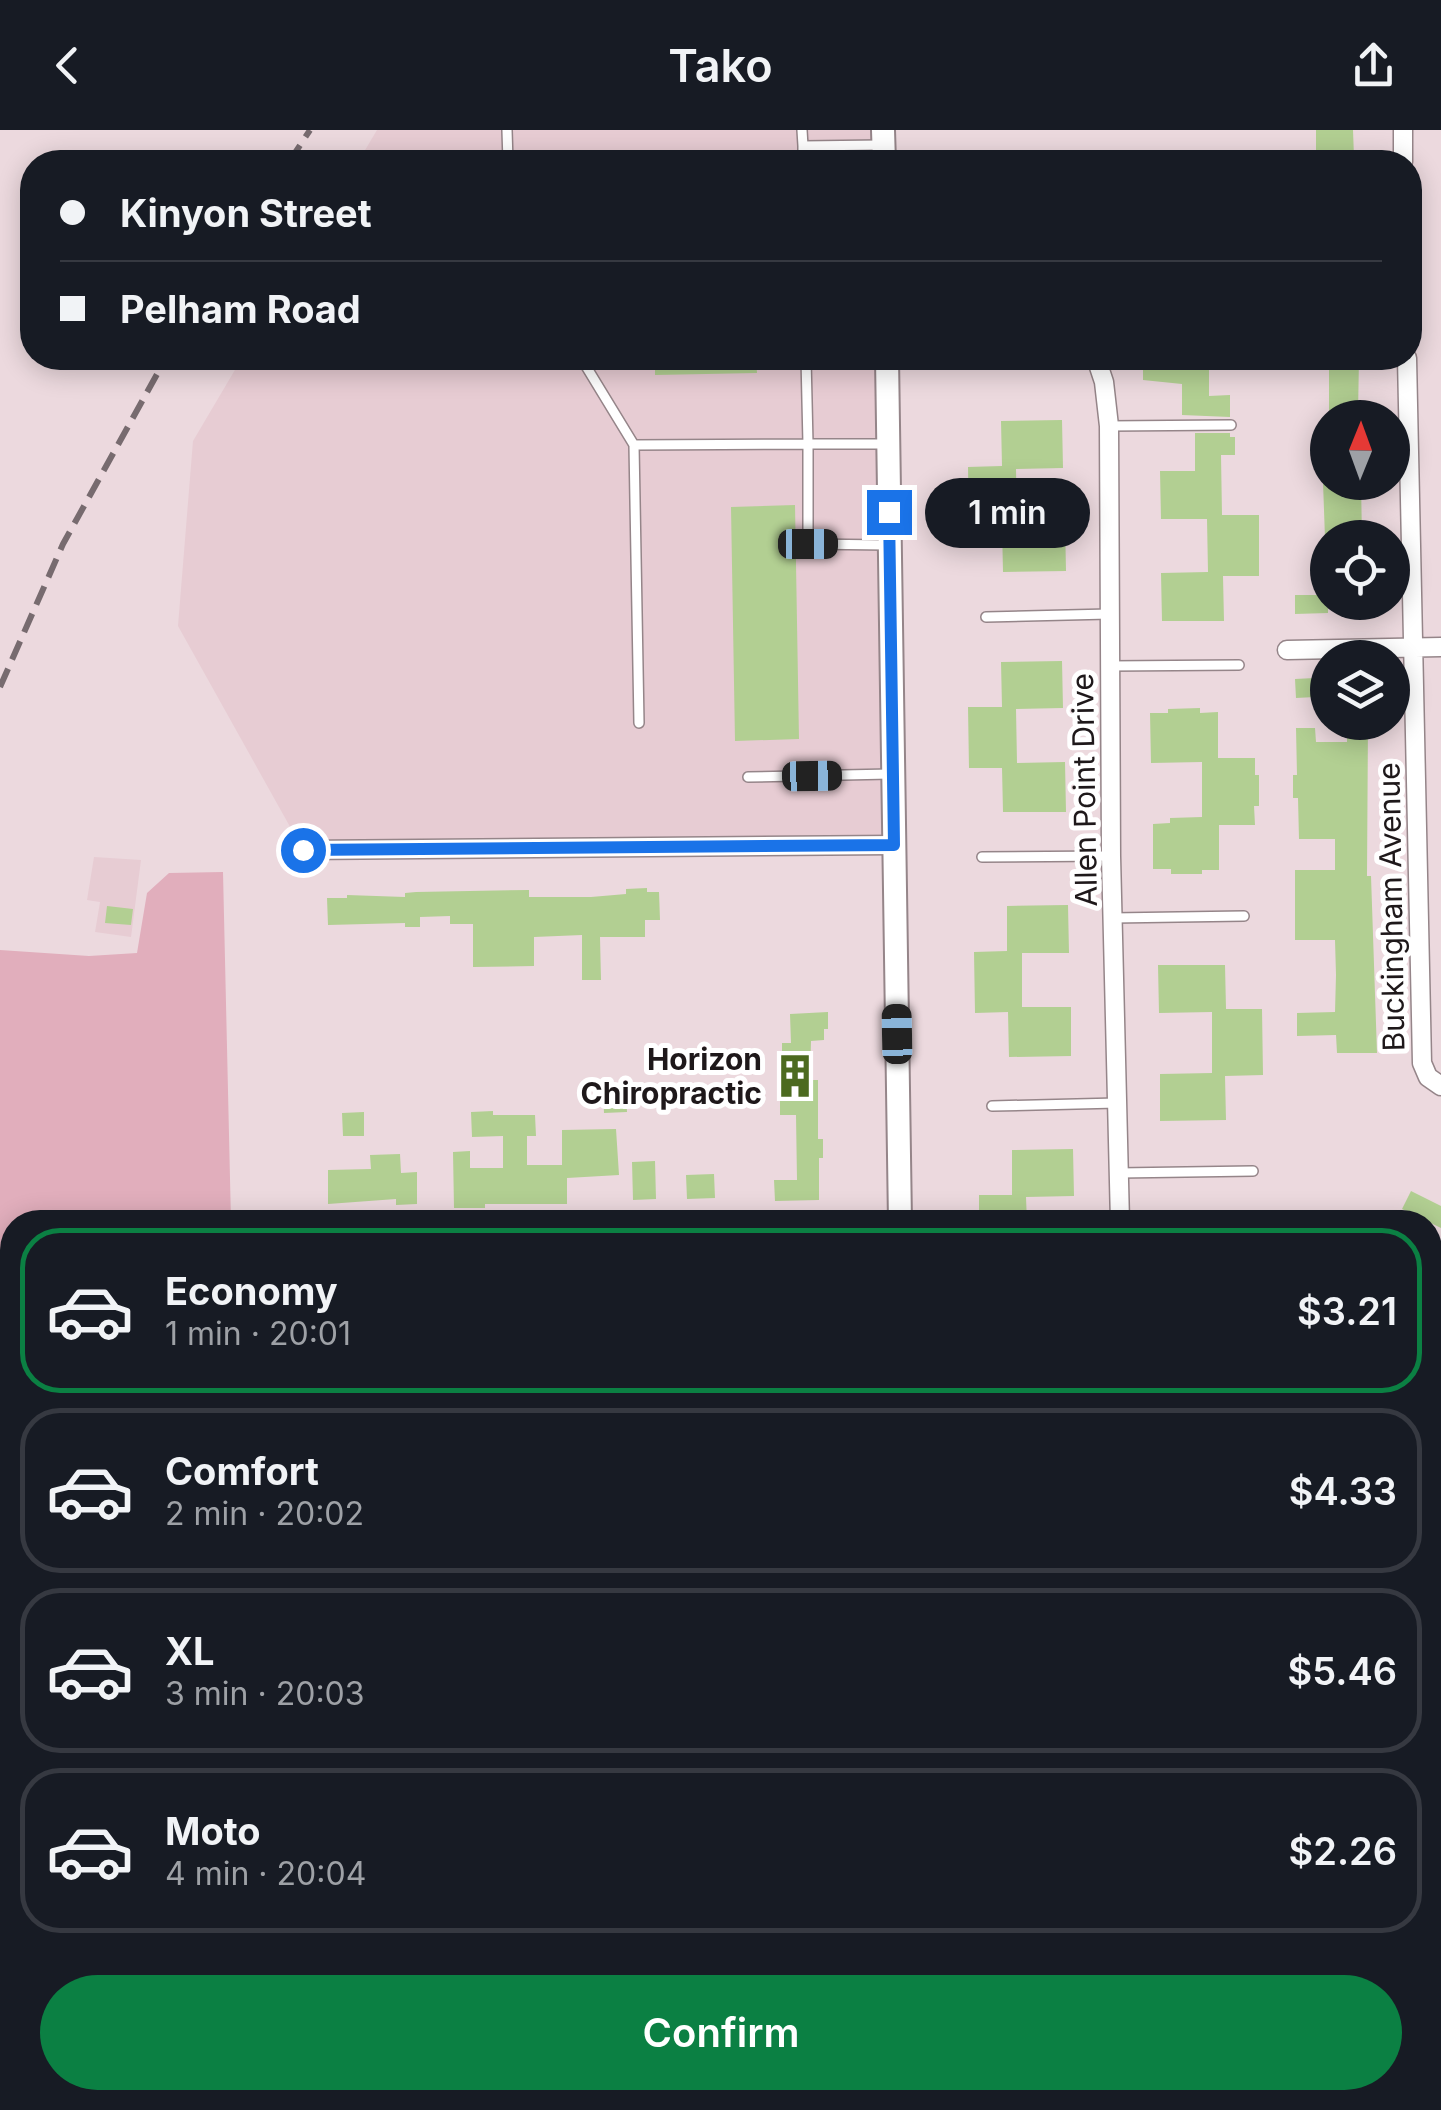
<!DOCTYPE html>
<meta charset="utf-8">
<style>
body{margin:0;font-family:Inter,sans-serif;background:#20242c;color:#f1f3f6;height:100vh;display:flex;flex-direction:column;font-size:38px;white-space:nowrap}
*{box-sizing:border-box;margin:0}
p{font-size:32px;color:#9ea1a6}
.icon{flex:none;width:55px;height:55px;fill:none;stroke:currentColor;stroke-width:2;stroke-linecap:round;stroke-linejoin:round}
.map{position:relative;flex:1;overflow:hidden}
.panel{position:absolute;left:0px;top:1080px;width:1442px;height:900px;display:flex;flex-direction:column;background:#171b24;border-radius:40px 40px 0 0;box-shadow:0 5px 25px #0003}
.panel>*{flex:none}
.top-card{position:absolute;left:20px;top:20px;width:1402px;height:220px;border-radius:40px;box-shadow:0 5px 25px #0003;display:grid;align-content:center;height:220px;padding:0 40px;background:#171b24}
.needle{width:65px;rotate:1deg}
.tools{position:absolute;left:1310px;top:270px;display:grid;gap:20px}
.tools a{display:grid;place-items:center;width:100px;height:100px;border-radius:50%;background:#171b24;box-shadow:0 5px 25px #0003;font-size:50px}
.end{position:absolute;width:45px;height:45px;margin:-22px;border:12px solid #1a73e8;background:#fff;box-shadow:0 0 0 5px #fff}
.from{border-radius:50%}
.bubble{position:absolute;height:70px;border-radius:35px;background:#171b24;box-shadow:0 5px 25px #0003;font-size:32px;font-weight:600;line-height:70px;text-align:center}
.car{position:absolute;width:30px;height:60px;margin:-30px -15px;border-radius:12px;box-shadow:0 0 8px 2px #0007;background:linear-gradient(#222 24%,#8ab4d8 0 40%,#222 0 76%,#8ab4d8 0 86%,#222 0)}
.top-card b{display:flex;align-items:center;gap:35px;height:95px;font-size:38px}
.top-card b+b{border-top:2px solid #363941}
.top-card i{width:25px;height:25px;background:#f1f3f6}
ul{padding:18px 0 0;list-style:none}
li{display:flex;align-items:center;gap:30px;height:165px;margin:0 20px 15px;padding:0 20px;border:5px solid #363941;border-radius:40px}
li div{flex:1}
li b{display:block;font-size:38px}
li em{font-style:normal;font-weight:600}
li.active{border-color:#0b8043}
li>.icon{width:90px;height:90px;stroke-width:1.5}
.cta{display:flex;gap:20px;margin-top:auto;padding:20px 40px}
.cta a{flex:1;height:115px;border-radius:60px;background:#0b8043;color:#fff;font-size:40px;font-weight:600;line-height:115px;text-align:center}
header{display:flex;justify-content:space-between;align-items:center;height:130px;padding:0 40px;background:#171b24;font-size:45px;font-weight:600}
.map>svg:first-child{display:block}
</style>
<header><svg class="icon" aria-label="back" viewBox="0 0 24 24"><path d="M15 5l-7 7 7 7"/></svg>Tako<svg class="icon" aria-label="share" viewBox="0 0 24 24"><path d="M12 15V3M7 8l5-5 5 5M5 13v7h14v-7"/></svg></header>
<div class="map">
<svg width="1441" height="1980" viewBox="0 0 1441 1980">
<rect width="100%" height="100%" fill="#ecd9de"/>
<path fill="#e7ccd3" d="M 377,0 L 883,0 L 884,32 L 358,32 Z
M 242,228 L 887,228 L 894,715 L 303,720 L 178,496 L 193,311 Z
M 94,727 L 141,730 L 131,807 L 95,802 L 100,772 L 87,770 Z
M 687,1968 L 1116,1968 L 1099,1980 L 688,1980 Z
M 1152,1968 L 1380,1968 L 1408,1980 L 1147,1980 Z"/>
<path fill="#e1aebc" d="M 223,742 L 231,1092 L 12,1092 L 12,1670 L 0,1671 L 0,820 L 89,826 L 137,823 L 147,763 L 169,743 Z
M 134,1968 L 263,1968 L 263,1980 L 135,1980 Z"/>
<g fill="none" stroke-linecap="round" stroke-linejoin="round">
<path stroke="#865664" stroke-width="6" d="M 0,1691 L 12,1690"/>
</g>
<path fill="#b2cf92" d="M 1316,0 L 1353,0 L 1354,27 L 1316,28 Z
M 655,228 L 756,228 L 757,243 L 655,245 Z
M 1143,228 L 1209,228 L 1209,266 L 1230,265 L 1230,287 L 1182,285 L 1182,254 L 1143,250 Z
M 1329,228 L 1359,228 L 1358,284 L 1329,285 Z
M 1062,290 L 1063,338 L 1016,339 L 1017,393 L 1065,392 L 1066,441 L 1003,442 L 1002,397 L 969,398 L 968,337 L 1002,336 L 1001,291 Z
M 1195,303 L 1230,303 L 1230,307 L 1235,307 L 1235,325 L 1221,325 L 1222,385 L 1259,385 L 1259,446 L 1223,446 L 1224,491 L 1162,491 L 1161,443 L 1208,442 L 1207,389 L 1161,389 L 1160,341 L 1195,341 Z
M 1323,352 L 1361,352 L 1362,408 L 1325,408 Z
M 795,375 L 799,609 L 735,611 L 731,377 Z
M 1295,465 L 1328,465 L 1328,483 L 1295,484 Z
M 1062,531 L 1063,578 L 1016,579 L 1017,633 L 1065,632 L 1066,682 L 1003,682 L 1002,638 L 969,638 L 968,577 L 1002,577 L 1001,532 Z
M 1315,548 L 1315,567 L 1296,568 L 1295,549 Z
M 1200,578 L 1200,583 L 1218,582 L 1218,628 L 1255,628 L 1255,645 L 1259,645 L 1259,676 L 1254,676 L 1255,695 L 1219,695 L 1219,740 L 1202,740 L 1202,744 L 1171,744 L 1171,739 L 1153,739 L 1153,694 L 1170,693 L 1170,688 L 1202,687 L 1202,632 L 1151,633 L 1150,583 L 1168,583 L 1168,579 Z
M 1347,592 L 1368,592 L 1367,746 L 1371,746 L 1377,923 L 1337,923 L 1336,905 L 1297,906 L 1297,883 L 1335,882 L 1336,845 L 1335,810 L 1295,810 L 1295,740 L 1335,740 L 1335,709 L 1299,709 L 1298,668 L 1293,668 L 1293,645 L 1297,645 L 1296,598 L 1315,598 L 1316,612 L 1347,612 Z
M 647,758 L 647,762 L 659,762 L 660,790 L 645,790 L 645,807 L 600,807 L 601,850 L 582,850 L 582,805 L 534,807 L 534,836 L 473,837 L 473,794 L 450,794 L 450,786 L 420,787 L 420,797 L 405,797 L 405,793 L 328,795 L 327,768 L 347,768 L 347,765 L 405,767 L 405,763 L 416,762 L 529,760 L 529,767 L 591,767 L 626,764 L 626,759 Z
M 1068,775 L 1069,823 L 1022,823 L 1022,877 L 1071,877 L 1071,926 L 1009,927 L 1008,882 L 975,883 L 974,822 L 1007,821 L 1007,776 Z
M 107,776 L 133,779 L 131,795 L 105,793 Z
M 1158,835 L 1225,835 L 1226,879 L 1262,879 L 1263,945 L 1225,946 L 1226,990 L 1160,991 L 1160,944 L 1212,943 L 1212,882 L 1159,883 Z
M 828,882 L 828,899 L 824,899 L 824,910 L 811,911 L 810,950 L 818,950 L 818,1009 L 823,1009 L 823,1028 L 819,1028 L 819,1070 L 775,1071 L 774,1050 L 797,1050 L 796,985 L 780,985 L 780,922 L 782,922 L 782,913 L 791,913 L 790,884 Z
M 603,960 L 626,960 L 627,982 L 604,983 Z
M 493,981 L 493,985 L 535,985 L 536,1006 L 527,1006 L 527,1035 L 562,1035 L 562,1000 L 616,999 L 619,1045 L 567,1048 L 567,1074 L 485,1074 L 485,1078 L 454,1078 L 453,1022 L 470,1021 L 470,1038 L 503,1038 L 503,1006 L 472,1007 L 471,982 Z
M 364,982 L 364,1006 L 343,1006 L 342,983 Z
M 1073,1019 L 1074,1066 L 1026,1067 L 1027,1092 L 979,1092 L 979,1065 L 1012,1065 L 1012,1020 Z
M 400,1024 L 401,1043 L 417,1042 L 417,1074 L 396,1075 L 396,1069 L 328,1074 L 328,1040 L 371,1039 L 370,1025 Z
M 655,1031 L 656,1069 L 633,1070 L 632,1032 Z
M 714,1044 L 715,1068 L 687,1069 L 686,1045 Z
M 1411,1061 L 1441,1076 L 1441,1098 L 1402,1079 Z"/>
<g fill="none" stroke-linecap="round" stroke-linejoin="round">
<g stroke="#958589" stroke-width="12">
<path id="lane" d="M 507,0 L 508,32
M 802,0 L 803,16
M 803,32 L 803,16 L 881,15
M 581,228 L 634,315 L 808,314 L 808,414 L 887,415
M 806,228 L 808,314 L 888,314
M 1109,296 L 1231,295
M 634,315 L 639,593
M 986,487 L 1109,484
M 1110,536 L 1239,535
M 748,647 L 890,644
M 982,727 L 1111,726
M 1113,788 L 1244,786
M 992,976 L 1117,973
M 1119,1043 L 1253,1041
M 1300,1968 L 1326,1980"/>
</g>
<g stroke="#958589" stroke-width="21">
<path id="street" d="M 1403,0 L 1403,32
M 1096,228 L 1104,252 L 1109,296 L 1111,726 L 1120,1092
M 1407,228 L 1422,933 L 1428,947 L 1441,956
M 1287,520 L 1441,517
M 303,720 L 894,715
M 1430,1849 L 1441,1855"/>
</g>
<g stroke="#958589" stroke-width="26">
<path id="secondary" d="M 883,0 L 884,32
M 887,228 L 900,1092
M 1430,1362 L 1441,1339
M 913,1968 L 914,1980
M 1099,1980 L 1116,1968
M 1149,1980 L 1154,1968"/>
</g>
<use href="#lane" stroke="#fff" stroke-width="9"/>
<use href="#street" stroke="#fff" stroke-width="18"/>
<use href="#secondary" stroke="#fff" stroke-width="22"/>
<path stroke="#776b6f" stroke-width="6" stroke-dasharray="20 10" stroke-linecap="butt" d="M 289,32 L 310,0
M 0,557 L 63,414 L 166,228"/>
</g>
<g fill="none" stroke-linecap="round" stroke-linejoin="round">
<path stroke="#1a73e8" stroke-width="12" d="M 303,720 L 894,715 L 889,382"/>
</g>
<defs>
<g id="building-bare" transform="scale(3.45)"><path d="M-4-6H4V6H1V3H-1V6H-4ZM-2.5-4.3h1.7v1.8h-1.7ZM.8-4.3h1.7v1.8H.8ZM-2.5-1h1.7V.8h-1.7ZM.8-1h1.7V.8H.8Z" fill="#4c6a1f" stroke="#fff" stroke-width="2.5" paint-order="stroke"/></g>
</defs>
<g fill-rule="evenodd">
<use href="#building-bare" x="795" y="946"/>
</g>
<g text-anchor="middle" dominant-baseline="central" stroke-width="10" stroke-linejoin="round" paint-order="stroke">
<g font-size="30" fill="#1e181a" stroke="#fff">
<text transform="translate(1084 660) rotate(-91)">Allen Point Drive</text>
<text transform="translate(1391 777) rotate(-91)">Buckingham Avenue</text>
</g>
<g font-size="30" font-weight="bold" fill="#1e181a" stroke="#fff" text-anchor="end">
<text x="762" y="929">Horizon<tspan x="762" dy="34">Chiropractic</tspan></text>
</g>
</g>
</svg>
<div class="tools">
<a><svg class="needle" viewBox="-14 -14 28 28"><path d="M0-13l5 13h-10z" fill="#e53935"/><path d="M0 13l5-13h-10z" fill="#9ea1a6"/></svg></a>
<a><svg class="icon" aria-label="locate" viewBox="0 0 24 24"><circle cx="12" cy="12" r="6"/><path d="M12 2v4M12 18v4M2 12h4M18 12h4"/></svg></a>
<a><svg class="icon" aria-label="layers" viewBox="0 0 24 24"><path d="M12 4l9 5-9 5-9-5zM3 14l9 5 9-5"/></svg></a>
</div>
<i class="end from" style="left:303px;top:720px"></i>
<i class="end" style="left:889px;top:382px"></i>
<div class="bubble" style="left:925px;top:348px;width:165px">1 min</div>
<i class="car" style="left:808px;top:414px;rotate:90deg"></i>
<i class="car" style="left:812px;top:646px;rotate:89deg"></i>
<i class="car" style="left:897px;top:904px;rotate:359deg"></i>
<div class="top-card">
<b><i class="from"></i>Kinyon Street</b>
<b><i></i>Pelham Road</b>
</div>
<section class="panel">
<ul>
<li class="active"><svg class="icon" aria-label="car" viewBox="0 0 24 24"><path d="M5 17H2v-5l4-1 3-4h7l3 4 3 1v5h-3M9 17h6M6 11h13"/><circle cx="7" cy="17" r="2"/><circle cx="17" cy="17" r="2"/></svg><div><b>Economy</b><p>1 min · 20:01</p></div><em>$3.21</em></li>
<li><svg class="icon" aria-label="car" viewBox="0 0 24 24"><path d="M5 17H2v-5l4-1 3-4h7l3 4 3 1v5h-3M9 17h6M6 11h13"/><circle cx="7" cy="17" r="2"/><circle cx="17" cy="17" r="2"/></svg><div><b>Comfort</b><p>2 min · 20:02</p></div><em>$4.33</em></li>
<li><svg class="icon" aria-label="car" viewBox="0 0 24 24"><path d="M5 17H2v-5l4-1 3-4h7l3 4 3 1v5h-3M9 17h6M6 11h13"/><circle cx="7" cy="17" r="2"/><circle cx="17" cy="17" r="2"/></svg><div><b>XL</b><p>3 min · 20:03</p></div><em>$5.46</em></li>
<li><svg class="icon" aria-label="car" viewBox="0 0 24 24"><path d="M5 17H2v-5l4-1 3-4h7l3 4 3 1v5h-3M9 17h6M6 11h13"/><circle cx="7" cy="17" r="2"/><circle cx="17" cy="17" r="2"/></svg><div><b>Moto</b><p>4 min · 20:04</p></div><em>$2.26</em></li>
</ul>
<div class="cta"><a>Confirm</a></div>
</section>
</div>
